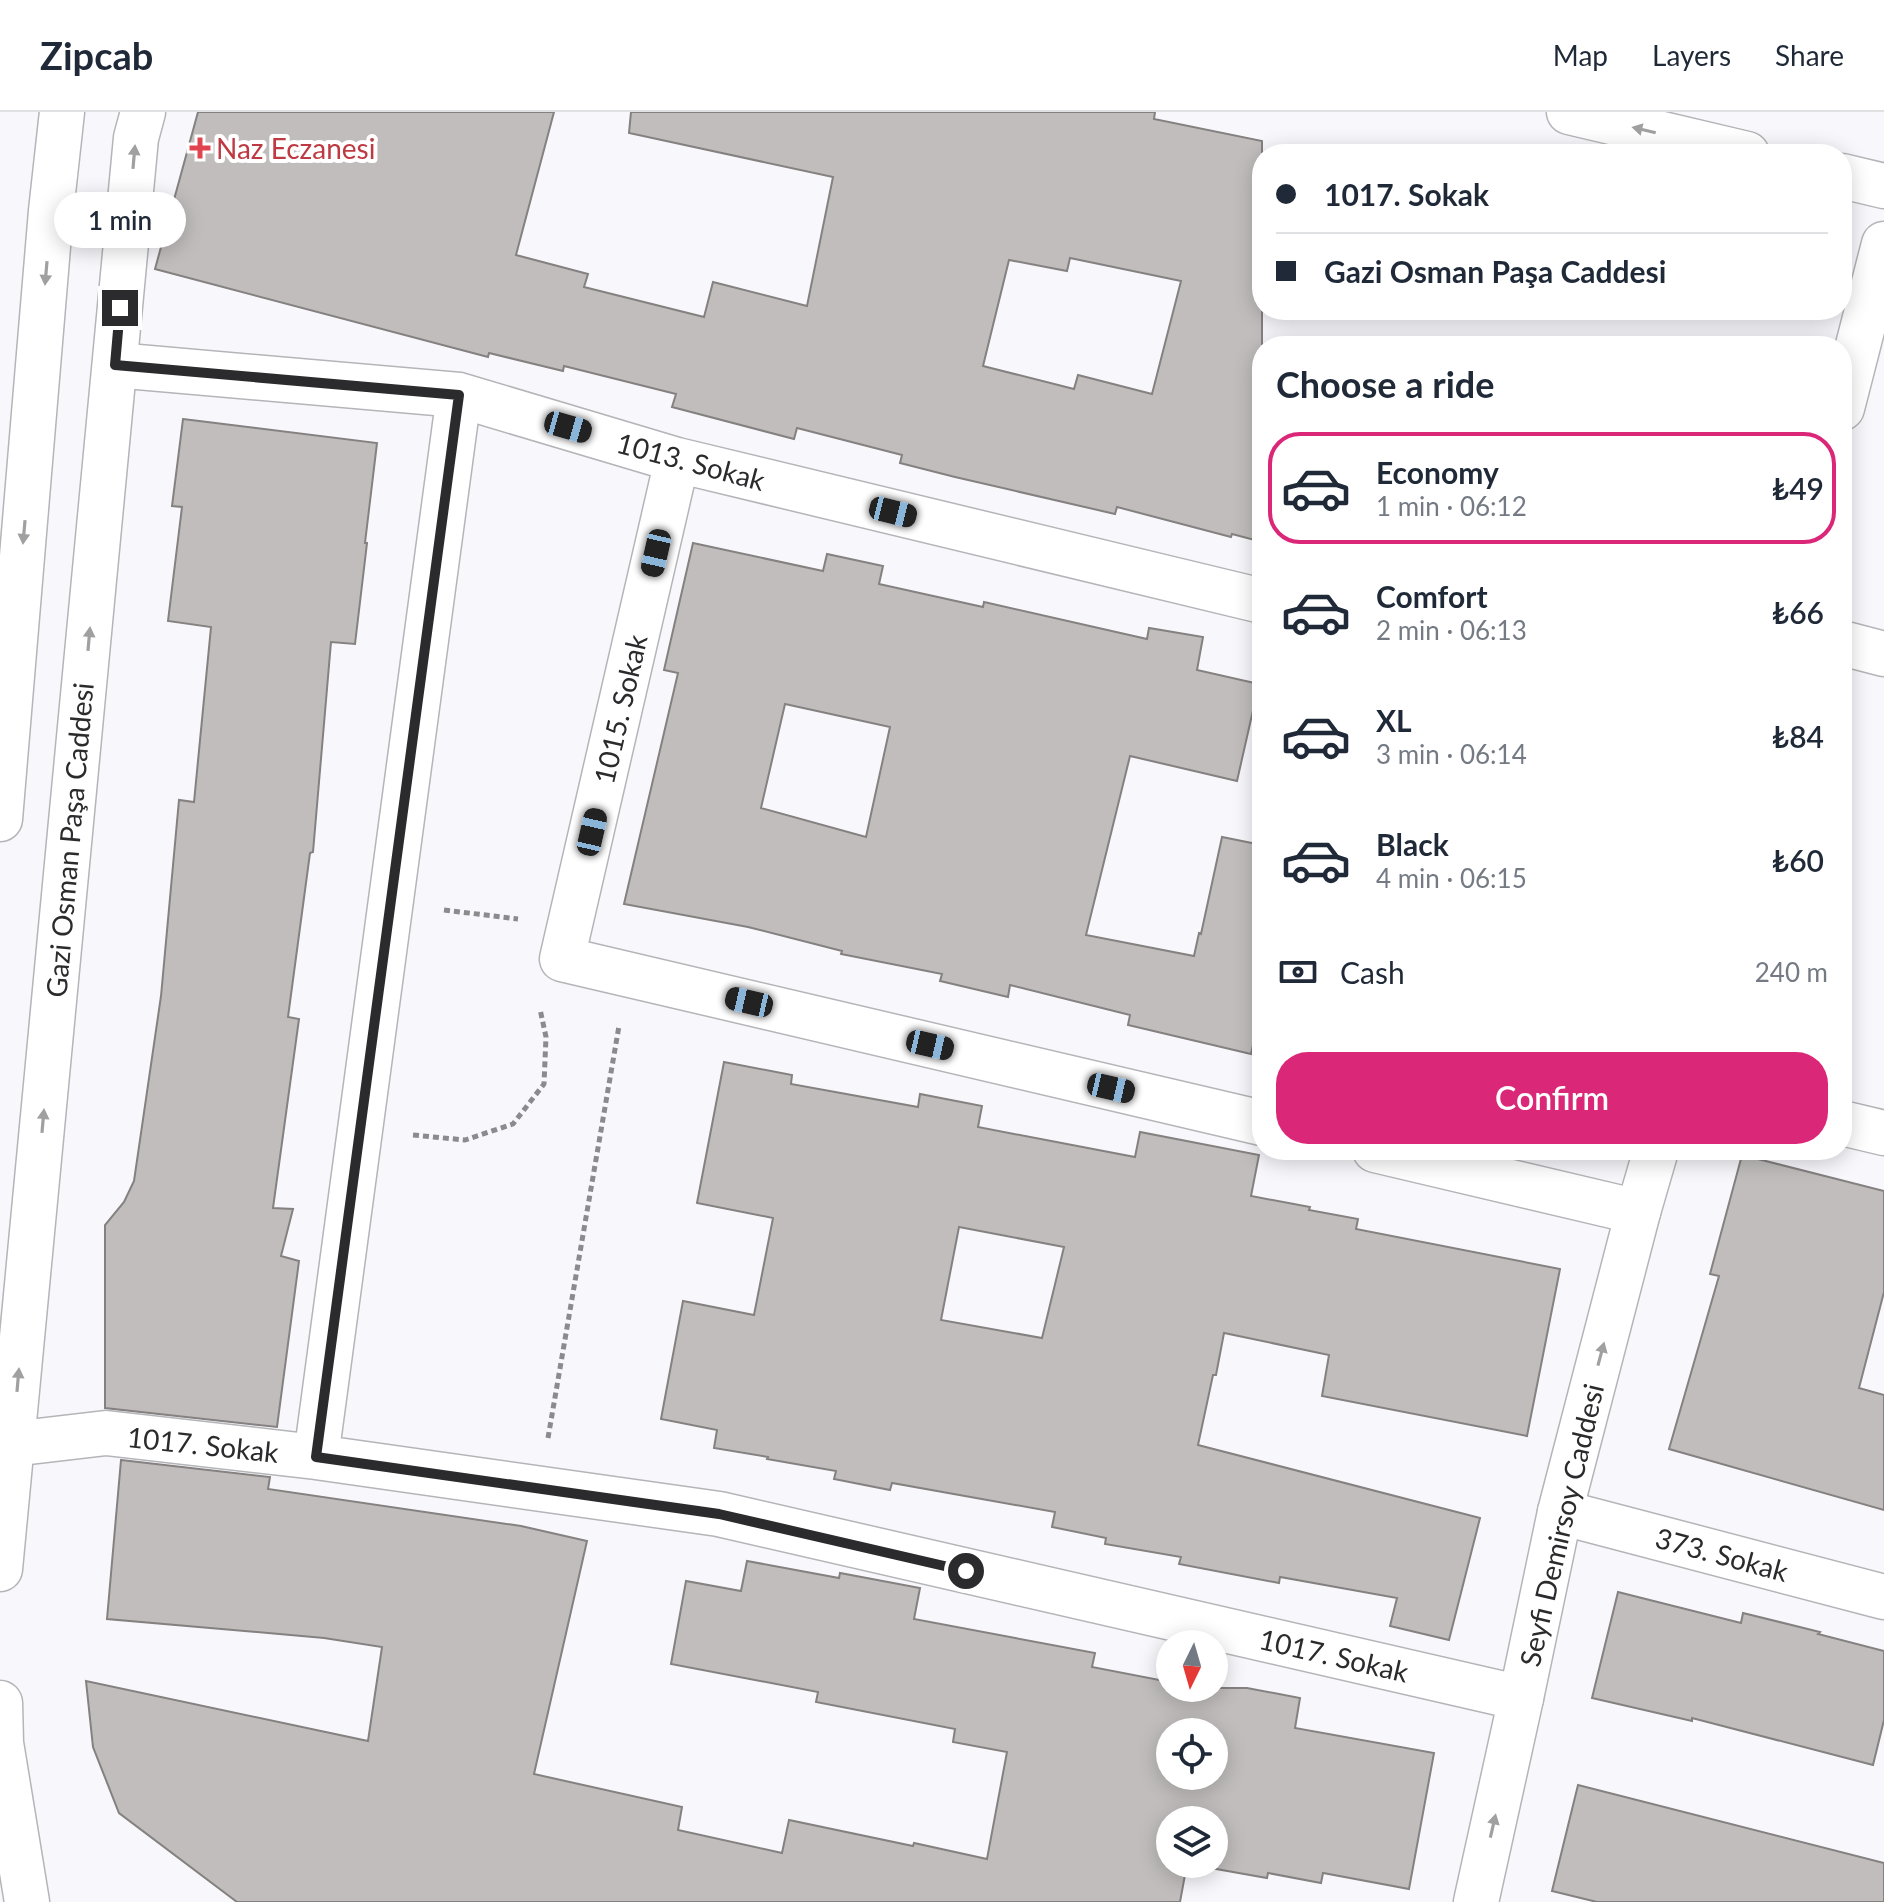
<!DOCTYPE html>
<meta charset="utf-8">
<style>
body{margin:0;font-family:Lato,sans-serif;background:#f6f6f7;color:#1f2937;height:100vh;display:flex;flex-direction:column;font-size:30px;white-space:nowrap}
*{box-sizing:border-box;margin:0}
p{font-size:26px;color:#747a83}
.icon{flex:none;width:44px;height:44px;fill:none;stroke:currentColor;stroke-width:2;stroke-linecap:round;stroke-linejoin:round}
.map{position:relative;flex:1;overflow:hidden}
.panel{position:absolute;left:1252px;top:224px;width:600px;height:824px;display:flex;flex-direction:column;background:#fff;border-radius:32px;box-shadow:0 4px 20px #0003}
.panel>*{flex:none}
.banner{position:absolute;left:1252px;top:32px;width:600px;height:176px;border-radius:32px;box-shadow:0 4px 20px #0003;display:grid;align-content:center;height:176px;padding:0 24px;background:#fff}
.needle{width:52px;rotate:185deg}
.controls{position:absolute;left:1156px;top:1518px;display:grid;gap:16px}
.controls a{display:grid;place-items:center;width:72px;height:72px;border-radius:50%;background:#fff;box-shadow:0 4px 20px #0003;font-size:40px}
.end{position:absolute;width:36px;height:36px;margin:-18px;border:10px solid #2b2b2d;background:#fff;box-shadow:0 0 0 4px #fff}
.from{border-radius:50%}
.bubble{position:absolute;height:56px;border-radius:28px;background:#fff;box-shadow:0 4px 20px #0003;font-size:26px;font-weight:600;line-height:56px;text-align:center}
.car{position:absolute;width:24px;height:48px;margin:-24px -12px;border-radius:10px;box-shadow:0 0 6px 2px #0007;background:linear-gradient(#222 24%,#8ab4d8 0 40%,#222 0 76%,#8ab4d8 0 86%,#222 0)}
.banner b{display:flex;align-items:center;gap:28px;height:76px;font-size:30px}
.banner b+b{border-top:2px solid #e0e1e3}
.banner i{width:20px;height:20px;background:#1f2937}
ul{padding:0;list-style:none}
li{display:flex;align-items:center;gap:24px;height:112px;margin:0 16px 12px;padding:0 8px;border:4px solid transparent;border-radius:32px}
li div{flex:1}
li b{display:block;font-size:30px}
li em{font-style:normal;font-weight:600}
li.active{border-color:#db2777}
li>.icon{width:72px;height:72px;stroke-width:1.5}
h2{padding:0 24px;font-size:36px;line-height:96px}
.pay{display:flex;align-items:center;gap:20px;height:88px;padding:0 24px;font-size:30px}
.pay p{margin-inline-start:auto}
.action{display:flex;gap:16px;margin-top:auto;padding:16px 24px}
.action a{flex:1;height:92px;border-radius:32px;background:#db2777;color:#fff;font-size:32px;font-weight:600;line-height:92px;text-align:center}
header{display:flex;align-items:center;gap:48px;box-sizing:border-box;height:112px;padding:0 40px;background:#fff;border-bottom:2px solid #e0e1e3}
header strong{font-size:38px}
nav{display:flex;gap:44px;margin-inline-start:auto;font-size:28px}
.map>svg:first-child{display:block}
</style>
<header>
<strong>Zipcab</strong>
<nav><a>Map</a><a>Layers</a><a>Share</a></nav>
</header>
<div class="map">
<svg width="1884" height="1790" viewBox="0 0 1884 1790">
<rect width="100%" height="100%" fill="#f8f8fc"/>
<path fill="#c1bdbd" stroke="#858181" stroke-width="2" fill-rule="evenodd" d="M 198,0 L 554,0 L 516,143 L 588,162 L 584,175 L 704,205 L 713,170 L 807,194 L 833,65 L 629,21 L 631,0 L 1155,0 L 1154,7 L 1262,29 L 1262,430 L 1232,422 L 1231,425 L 1117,395 L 1115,402 L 955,365 L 900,351 L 902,343 L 797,316 L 794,327 L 672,295 L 676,282 L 564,254 L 563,259 L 489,241 L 488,245 L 155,157 ZM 1070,146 L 1181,169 L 1152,282 L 1078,263 L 1074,277 L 983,254 L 1009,148 L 1067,159 Z
M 183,307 L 377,331 L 365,431 L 367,431 L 355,532 L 331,530 L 313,740 L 310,741 L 288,905 L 299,907 L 273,1096 L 293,1097 L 281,1144 L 299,1149 L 277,1315 L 105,1296 L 105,1113 L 124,1090 L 134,1069 L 161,884 L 179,688 L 194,690 L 211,515 L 168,509 L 182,395 L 172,394 Z
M 693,431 L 823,459 L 827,442 L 883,454 L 879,472 L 983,495 L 984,490 L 1147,527 L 1149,516 L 1203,525 L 1197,558 L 1259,572 L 1237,669 L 1130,644 L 1086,823 L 1194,844 L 1199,821 L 1201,822 L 1222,725 L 1262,733 L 1262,895 L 1251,942 L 1128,913 L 1130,903 L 1010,873 L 1008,885 L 940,869 L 942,862 L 841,842 L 842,839 L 748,815 L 624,792 L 678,561 L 664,558 ZM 785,592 L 890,615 L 866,725 L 761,696 Z
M 724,950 L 792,963 L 791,972 L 918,995 L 920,982 L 982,994 L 978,1015 L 1135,1045 L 1140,1020 L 1259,1043 L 1251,1084 L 1310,1095 L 1309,1098 L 1358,1107 L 1356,1117 L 1560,1157 L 1527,1324 L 1322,1284 L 1329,1243 L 1224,1221 L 1216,1263 L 1213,1263 L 1198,1333 L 1480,1406 L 1449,1528 L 1390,1514 L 1397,1486 L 1280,1465 L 1279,1471 L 1179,1452 L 1181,1445 L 1105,1432 L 1106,1426 L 1052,1415 L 1055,1400 L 892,1371 L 890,1378 L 834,1367 L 836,1359 L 767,1347 L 768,1345 L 714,1336 L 717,1318 L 661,1307 L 683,1189 L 754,1203 L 773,1106 L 697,1091 ZM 959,1115 L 1064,1135 L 1042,1226 L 941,1208 Z
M 1742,1043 L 1884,1079 L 1884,1180 L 1859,1276 L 1884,1283 L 1884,1398 L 1669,1337 L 1719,1164 L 1710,1162 Z
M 121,1348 L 270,1365 L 268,1377 L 521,1414 L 587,1429 L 534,1662 L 682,1695 L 678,1718 L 782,1741 L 789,1708 L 913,1734 L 914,1731 L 987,1747 L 1007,1640 L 953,1630 L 955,1617 L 816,1590 L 818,1580 L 671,1552 L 686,1469 L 741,1479 L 747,1449 L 839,1466 L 840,1461 L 920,1476 L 914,1507 L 1095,1541 L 1092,1555 L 1170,1570 L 1170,1576 L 1247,1576 L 1300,1586 L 1295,1616 L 1434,1641 L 1409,1777 L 1323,1761 L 1321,1771 L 1268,1761 L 1267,1766 L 1188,1752 L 1214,1752 L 1214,1708 L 1170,1708 L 1170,1752 L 1187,1752 L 1180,1790 L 237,1790 L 119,1701 L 93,1635 L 86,1569 L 368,1629 L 382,1535 L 324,1526 L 107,1507 ZM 1170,1620 L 1214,1620 L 1214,1664 L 1170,1664 Z
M 1618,1480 L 1741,1511 L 1743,1501 L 1820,1520 L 1818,1522 L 1884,1539 L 1884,1608 L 1873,1653 L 1692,1606 L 1692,1609 L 1592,1586 Z
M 1578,1673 L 1884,1751 L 1884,1790 L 1597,1790 L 1552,1779 Z"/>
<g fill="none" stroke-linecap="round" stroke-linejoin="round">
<g stroke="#b4b5b8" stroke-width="47">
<path id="street" d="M 115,253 L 459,283 L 677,348 L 1262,489
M 677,348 L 562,847 L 1262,1011
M 1842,531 L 1884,542
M 1842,1011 L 1884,1021
M 1375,1038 L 1638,1100
M 12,1332 L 106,1321 L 316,1345 L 719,1402 L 1521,1586
M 316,1345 L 459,283
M 1560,1400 L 1884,1485"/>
</g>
<g stroke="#b4b5b8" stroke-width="47">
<path id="secondary" d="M 1569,0 L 1747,42
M 1842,64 L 1884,74
M 1842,296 L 1884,132
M 0,707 L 51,99 L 62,0
M 0,1457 L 136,26 L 143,0
M 0,1591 L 1,1631 L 27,1790
M 1476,1790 L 1521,1586 L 1560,1400 L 1638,1100 L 1656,1038"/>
</g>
<path stroke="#8b8b8e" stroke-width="5" stroke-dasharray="6 4" stroke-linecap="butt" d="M 444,798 L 518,807
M 413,1023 L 465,1028 L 513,1012 L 544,972 L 546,925 L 540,897
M 548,1326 L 619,914"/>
<use href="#street" stroke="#fff" stroke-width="44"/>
<use href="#secondary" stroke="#fff" stroke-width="44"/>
</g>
<defs><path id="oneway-solid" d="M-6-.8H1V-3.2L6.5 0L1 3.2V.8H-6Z" transform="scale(2)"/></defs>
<g fill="#a0a0a0">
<use href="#oneway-solid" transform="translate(1644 18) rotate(-167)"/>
<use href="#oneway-solid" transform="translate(134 45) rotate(-85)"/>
<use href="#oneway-solid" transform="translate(46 161) rotate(95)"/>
<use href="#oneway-solid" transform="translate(24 420) rotate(95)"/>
<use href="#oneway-solid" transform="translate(89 527) rotate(-85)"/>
<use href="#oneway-solid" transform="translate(43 1009) rotate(-85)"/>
<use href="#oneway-solid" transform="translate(1601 1242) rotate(-75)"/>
<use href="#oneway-solid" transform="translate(18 1268) rotate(-85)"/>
<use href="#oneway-solid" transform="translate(1493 1714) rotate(-77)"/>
</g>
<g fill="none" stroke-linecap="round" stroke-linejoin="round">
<path stroke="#2b2b2d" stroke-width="10" d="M 120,196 L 115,253 L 459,283 L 316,1345 L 719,1402 L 966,1459"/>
</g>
<path fill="#e0444e" stroke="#fff" stroke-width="3" d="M196 24h8v8h8v8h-8v8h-8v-8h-8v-8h8z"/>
<g text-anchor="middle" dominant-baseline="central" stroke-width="8" stroke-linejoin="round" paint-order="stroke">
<g font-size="28" fill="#be3a42" stroke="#fff" text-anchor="start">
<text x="216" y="36">Naz Eczanesi</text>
</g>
<g font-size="28" fill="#2b2b2d" stroke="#fff">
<text transform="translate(691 349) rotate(15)">1013. Sokak</text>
<text transform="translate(620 597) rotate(-77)">1015. Sokak</text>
<text transform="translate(69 728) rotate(-85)">Gazi Osman Paşa Caddesi</text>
<text transform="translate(203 1332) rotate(6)">1017. Sokak</text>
<text transform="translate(1561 1413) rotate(-77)">Seyfi Demirsoy Caddesi</text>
<text transform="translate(1722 1442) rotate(15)">373. Sokak</text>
<text transform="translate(1334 1543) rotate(13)">1017. Sokak</text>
</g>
</g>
</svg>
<div class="controls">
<a><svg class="needle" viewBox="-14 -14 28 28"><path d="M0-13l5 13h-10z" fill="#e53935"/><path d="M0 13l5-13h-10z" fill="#747a83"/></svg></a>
<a><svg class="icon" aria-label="locate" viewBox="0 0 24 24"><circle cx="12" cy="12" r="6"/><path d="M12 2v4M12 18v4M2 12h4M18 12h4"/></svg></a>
<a><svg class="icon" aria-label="layers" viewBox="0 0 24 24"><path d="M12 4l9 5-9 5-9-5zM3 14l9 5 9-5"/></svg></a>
</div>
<i class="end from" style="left:966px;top:1459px"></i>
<i class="end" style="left:120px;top:196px"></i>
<div class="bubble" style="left:54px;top:80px;width:132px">1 min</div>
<i class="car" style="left:568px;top:315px;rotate:106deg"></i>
<i class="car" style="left:893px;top:400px;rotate:104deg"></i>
<i class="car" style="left:656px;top:441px;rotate:193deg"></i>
<i class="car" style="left:592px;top:720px;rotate:13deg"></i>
<i class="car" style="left:749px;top:890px;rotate:283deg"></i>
<i class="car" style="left:930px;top:933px;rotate:103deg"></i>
<i class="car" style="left:1111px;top:976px;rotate:103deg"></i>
<div class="banner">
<b><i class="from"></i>1017. Sokak</b>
<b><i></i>Gazi Osman Paşa Caddesi</b>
</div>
<section class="panel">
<h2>Choose a ride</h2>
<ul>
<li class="active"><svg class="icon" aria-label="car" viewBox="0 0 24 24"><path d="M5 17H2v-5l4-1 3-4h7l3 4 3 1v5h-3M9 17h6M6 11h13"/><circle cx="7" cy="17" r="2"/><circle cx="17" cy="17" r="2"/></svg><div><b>Economy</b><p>1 min · 06:12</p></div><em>₺49</em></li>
<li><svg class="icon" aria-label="car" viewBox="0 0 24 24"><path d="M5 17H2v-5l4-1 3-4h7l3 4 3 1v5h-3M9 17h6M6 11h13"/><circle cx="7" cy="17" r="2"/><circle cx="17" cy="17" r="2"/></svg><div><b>Comfort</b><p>2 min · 06:13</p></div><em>₺66</em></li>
<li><svg class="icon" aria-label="car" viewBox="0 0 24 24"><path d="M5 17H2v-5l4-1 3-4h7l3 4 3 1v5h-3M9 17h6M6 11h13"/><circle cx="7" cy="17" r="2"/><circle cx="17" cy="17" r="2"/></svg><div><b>XL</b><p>3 min · 06:14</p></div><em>₺84</em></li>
<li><svg class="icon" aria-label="car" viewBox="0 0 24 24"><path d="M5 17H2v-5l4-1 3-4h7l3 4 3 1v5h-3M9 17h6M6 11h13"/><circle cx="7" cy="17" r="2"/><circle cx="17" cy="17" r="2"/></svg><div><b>Black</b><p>4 min · 06:15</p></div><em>₺60</em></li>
</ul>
<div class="pay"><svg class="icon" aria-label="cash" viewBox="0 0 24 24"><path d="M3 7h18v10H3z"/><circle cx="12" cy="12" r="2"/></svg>Cash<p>240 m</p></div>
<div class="action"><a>Confirm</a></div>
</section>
</div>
